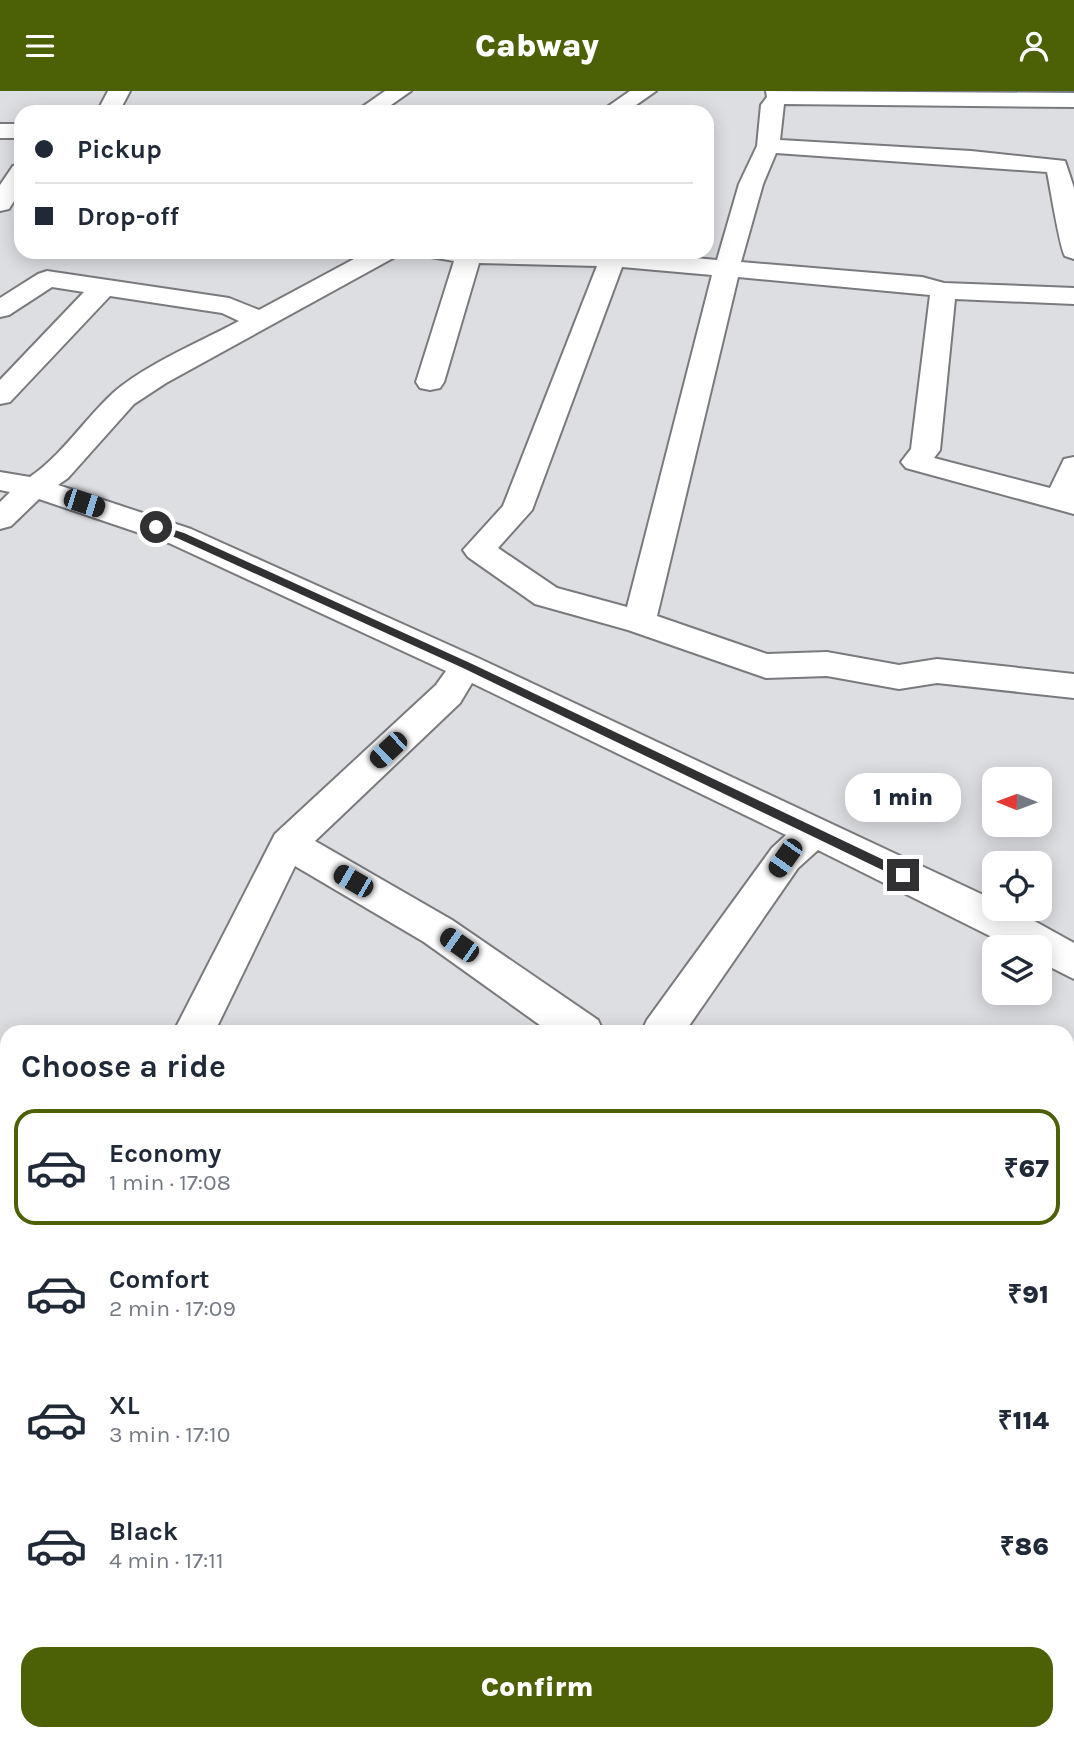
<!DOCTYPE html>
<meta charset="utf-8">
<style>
body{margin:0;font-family:Karla,sans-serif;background:#f6f6f7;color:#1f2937;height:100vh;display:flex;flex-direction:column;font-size:26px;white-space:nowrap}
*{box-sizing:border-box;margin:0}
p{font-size:23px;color:#747a83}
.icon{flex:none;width:38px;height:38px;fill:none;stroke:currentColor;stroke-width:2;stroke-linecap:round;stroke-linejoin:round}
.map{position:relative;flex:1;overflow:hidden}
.side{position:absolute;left:0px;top:934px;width:1074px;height:716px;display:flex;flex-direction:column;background:#fff;border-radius:21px 21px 0 0;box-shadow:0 4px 18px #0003}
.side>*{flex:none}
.guide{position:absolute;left:14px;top:14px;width:700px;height:154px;border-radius:21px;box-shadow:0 4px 18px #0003;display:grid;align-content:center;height:154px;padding:0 21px;background:#fff}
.needle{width:46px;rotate:271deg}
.buttons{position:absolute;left:982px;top:676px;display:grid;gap:14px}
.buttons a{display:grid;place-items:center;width:70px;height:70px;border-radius:14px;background:#fff;box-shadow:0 4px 18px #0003;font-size:35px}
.end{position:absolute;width:32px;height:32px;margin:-16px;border:9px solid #313133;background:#fff;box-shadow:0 0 0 4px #fff}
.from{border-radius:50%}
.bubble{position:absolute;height:49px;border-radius:21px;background:#fff;box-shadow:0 4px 18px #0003;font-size:23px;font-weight:800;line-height:49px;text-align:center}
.car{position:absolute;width:21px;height:42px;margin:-21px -10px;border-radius:9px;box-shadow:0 0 5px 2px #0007;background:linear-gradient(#222 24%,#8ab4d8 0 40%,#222 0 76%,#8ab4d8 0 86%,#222 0)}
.guide b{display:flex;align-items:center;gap:24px;height:66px;font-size:26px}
.guide b+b{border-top:2px solid #e0e1e3}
.guide i{width:18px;height:18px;background:#1f2937}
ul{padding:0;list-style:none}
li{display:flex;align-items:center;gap:21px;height:116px;margin:0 14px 10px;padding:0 7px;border:4px solid transparent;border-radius:21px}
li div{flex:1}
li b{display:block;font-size:26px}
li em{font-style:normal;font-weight:800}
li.active{border-color:#4c6006}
li>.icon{width:63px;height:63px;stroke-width:1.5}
h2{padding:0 21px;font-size:32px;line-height:84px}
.action{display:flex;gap:14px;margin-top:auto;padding:14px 21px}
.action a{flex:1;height:80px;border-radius:21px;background:#4c6006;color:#fff;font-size:28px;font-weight:800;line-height:80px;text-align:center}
header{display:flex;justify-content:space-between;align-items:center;height:91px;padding:0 21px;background:#4c6006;color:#fff;font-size:32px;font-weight:800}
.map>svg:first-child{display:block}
</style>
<header><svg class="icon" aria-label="menu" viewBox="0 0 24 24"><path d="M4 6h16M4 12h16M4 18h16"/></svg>Cabway<svg class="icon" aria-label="person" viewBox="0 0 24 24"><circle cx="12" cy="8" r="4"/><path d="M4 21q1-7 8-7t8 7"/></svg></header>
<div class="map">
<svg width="1074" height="1650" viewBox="0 0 1074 1650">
<rect width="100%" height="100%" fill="#dddee2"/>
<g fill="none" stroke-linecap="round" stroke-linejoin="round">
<g stroke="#797a7d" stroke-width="4">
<path id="minor" d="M 108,0 L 130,0 L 119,21 L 97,21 Z
M 385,0 L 411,0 L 381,21 L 355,21 Z
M 630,0 L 656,0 L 626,21 L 600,21 Z
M 766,0 L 1074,2 L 1074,16 L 784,13 L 780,49 L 971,60 L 1065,70 L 1074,97 L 1074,168 L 1065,165 C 1060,158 1050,95 1047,81 L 776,62 L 763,93 L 741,171 L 922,186 L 944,192 L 1074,197 L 1074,213 L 955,208 L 940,359 L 934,367 L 1050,397 L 1064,368 L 1074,366 L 1074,423 L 906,377 L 901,371 L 911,358 L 930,204 L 738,186 L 657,525 L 767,563 L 827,561 L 899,574 L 937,568 L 1074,583 L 1074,607 L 937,592 L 899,598 L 827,585 L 766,587 L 628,539 L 535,513 L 468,466 L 463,459 L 503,415 L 597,175 L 479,172 L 444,291 L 440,297 L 430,299 L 420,297 L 416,291 L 454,170 L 431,166 L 427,161 L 628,161 L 717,169 L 739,93 L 757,55 L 761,14 L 767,6 ZM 622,176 L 712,184 L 627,516 L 557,497 L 498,457 L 532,419 Z
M 0,33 L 21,33 L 21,47 L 0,47 Z
M 21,73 L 21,99 L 9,118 L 0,120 L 0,94 L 13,75 Z
M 367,161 L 399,161 L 395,166 L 166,292 L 134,313 L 68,387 L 58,394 L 191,438 L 478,567 L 994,809 L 994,817 L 1011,817 L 1074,852 L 1074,888 L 1040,871 L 1040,856 L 1012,856 L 818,759 L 798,777 L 684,942 L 641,942 L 647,929 L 772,757 L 786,744 L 472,592 L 460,612 L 315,750 L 452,829 L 598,929 L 604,942 L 551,942 L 424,851 L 295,775 L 214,942 L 173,942 L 275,743 L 436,594 L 446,580 L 169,452 L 39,408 L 11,435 L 0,438 L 0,411 L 10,401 L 0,399 L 0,381 L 30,386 C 63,363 84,329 113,302 C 144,274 202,250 239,230 L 222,222 L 110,205 L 10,311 L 0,313 L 0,289 L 84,201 L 52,196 L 9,224 L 0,226 L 0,207 L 38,183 L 47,180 L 229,207 L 259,219 Z
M 7,998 L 7,1036 L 0,1037 L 0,999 Z
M 128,1643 L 183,1643 L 182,1650 L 126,1650 Z"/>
</g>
<g stroke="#797a7d" stroke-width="4">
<path id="tertiary" d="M 1068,1419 L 1074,1419 L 1074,1517 L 1068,1517 Z
M 7,1424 L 7,1476 L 0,1477 L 0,1425 Z
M 7,1491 L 7,1543 L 0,1544 L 0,1492 Z"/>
</g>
<use href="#minor" fill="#fff" fill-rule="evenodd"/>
<use href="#tertiary" fill="#fff" fill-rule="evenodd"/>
</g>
<path fill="#313133" d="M 156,433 L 184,442 L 470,572 L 907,780 L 908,784 L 907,787 L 899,787 L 463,577 L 177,447 L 153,439 L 153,434 Z"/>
</svg>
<div class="buttons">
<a><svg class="needle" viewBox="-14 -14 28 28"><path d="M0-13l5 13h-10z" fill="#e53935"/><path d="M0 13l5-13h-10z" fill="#747a83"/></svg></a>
<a><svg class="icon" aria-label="locate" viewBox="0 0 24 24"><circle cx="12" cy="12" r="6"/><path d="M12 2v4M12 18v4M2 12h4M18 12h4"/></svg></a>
<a><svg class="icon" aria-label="layers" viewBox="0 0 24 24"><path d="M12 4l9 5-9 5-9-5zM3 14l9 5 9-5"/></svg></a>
</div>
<i class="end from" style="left:156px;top:436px"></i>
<i class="end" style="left:903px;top:784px"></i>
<div class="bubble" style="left:845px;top:682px;width:116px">1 min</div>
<i class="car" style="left:84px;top:412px;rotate:108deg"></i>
<i class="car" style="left:388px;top:659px;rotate:227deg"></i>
<i class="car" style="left:785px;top:767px;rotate:215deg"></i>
<i class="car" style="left:353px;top:790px;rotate:300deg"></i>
<i class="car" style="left:459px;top:854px;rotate:305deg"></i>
<div class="guide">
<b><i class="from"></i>Pickup</b>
<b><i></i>Drop-off</b>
</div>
<section class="side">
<h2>Choose a ride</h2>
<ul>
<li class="active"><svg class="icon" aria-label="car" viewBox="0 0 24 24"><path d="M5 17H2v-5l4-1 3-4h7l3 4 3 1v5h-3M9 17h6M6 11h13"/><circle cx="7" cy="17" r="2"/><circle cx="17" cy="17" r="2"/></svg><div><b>Economy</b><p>1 min · 17:08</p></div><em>₹67</em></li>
<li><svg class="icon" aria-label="car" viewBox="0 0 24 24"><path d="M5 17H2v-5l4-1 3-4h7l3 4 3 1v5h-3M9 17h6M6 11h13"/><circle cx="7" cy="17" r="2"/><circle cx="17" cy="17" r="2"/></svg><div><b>Comfort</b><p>2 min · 17:09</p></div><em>₹91</em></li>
<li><svg class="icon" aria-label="car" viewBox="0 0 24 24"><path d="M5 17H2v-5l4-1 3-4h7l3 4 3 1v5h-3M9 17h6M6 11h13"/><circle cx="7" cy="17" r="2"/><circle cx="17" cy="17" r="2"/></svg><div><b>XL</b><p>3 min · 17:10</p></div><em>₹114</em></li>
<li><svg class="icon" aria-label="car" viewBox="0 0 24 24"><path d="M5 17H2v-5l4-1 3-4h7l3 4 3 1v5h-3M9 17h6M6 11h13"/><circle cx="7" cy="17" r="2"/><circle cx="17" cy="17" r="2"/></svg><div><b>Black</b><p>4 min · 17:11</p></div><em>₹86</em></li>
</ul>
<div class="action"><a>Confirm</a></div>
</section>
</div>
